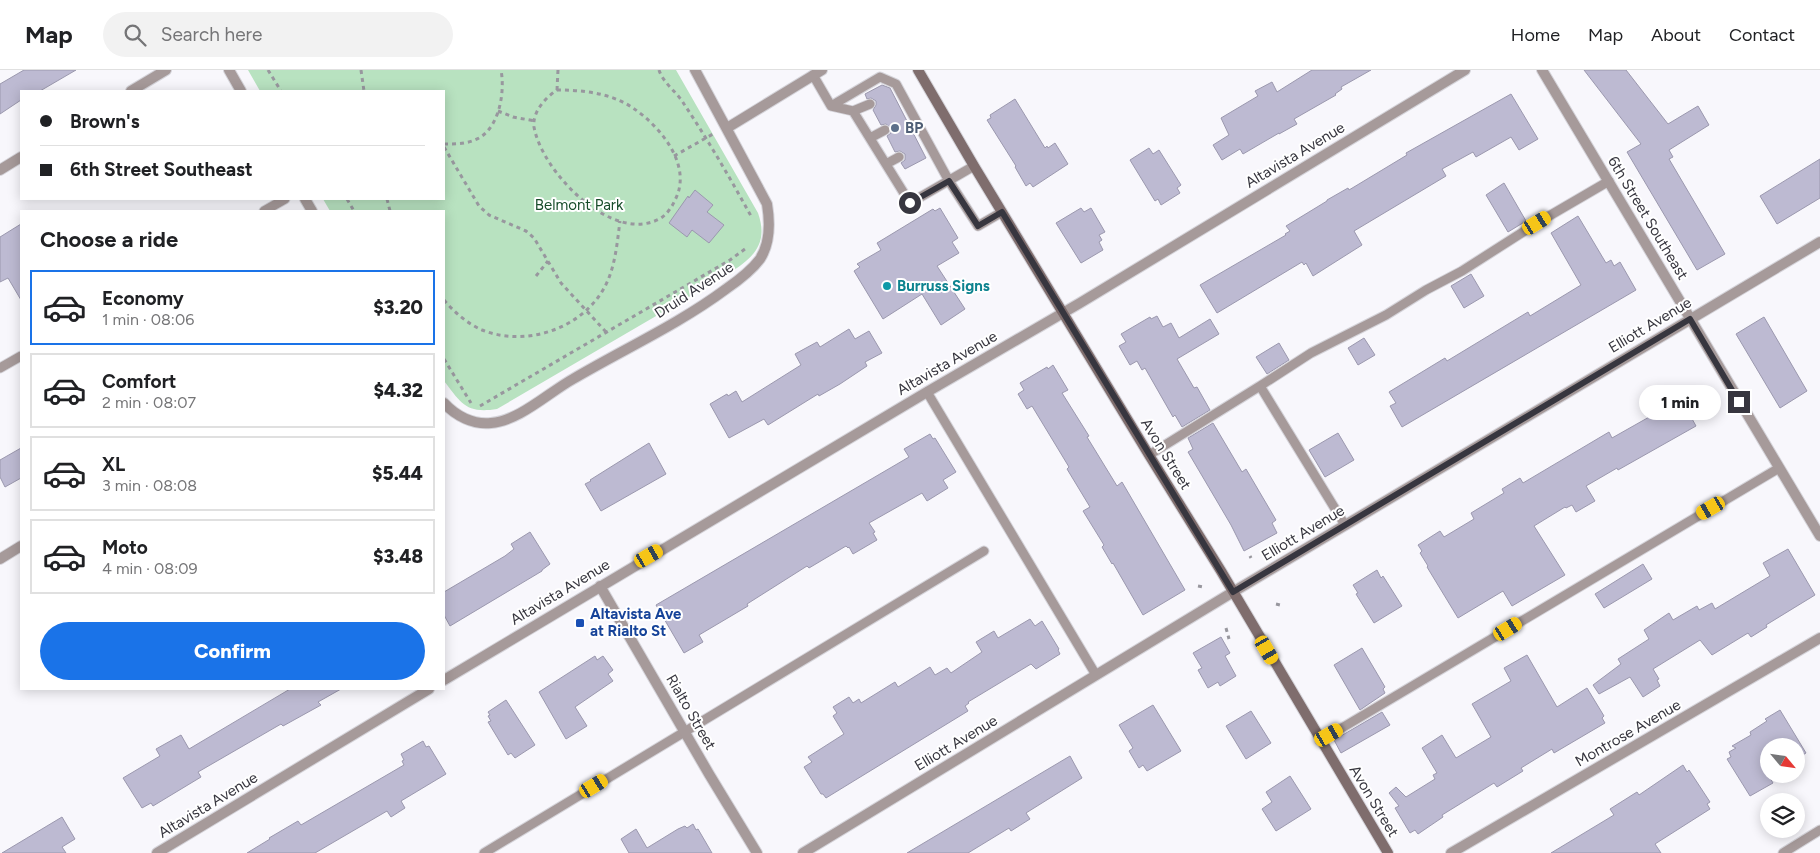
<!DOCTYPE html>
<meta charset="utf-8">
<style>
body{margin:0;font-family:Figtree,sans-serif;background:#f2f2f2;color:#202124;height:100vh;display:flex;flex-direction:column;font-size:19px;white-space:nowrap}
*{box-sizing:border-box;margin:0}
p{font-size:16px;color:#757577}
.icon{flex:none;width:28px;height:28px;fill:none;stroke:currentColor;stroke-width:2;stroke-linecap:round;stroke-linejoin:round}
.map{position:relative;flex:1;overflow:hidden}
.drawer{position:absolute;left:20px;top:140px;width:425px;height:480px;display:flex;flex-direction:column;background:#fff;border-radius:0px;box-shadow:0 2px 12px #0003}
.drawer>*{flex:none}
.hud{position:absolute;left:20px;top:20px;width:425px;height:110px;border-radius:0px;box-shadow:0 2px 12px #0003;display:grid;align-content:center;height:110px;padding:0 20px;background:#fff}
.needle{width:32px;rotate:119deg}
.controls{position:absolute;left:1760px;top:668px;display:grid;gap:10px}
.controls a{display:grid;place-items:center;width:45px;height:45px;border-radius:50%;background:#fff;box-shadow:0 2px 12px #0003;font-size:25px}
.end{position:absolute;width:22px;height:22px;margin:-11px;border:6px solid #37363f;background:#fff;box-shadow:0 0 0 2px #fff}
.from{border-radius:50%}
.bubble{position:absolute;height:35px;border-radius:18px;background:#fff;box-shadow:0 2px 12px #0003;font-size:16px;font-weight:800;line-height:35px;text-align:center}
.car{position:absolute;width:15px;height:30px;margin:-15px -8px;border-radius:6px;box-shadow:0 0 4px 1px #0007;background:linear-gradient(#f5c518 24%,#345 0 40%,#f5c518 0 76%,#345 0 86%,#f5c518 0)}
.hud b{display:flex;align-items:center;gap:18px;height:48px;font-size:19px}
.hud b+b{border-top:1px solid #e0e0e0}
.hud i{width:12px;height:12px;background:#202124}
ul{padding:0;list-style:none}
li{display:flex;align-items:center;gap:15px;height:75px;margin:0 10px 8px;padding:0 10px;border:2px solid #e0e0e0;border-radius:0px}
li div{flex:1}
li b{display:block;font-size:19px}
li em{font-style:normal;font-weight:800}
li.current{border-color:#1a73e8}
li>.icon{width:45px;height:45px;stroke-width:1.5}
h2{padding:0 20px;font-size:22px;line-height:60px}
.action{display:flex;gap:10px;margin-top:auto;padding:10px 20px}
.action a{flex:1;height:58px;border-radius:30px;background:#1a73e8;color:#fff;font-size:20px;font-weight:800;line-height:58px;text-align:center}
header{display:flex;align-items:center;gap:30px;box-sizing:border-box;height:70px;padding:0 25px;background:#fff;border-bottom:1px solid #e0e0e0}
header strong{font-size:24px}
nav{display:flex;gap:28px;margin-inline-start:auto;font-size:18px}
.search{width:350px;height:45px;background:#f2f2f2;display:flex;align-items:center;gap:12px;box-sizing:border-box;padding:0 18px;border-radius:28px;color:#757577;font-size:19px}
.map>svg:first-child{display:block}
</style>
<header>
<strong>Map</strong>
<div class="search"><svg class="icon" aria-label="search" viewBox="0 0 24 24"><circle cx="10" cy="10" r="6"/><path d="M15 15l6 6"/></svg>Search here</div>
<nav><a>Home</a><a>Map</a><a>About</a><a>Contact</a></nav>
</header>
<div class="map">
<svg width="1820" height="783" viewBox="0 0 1820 783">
<rect width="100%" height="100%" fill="#f8f7fc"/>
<path fill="#b8e2c0" d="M 248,0 L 676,0 L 758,143 C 769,174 753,188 728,204 L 497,339 C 466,344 461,333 444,311 L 444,141 L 330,141 L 323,129 L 444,129 L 444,21 L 260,21 Z"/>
<path fill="#bdbad2" stroke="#9b98ae" d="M 24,0 L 76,0 L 40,21 L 21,21 L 21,30 L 0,44 L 0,14 Z
M 1312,0 L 1371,0 L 1341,17 L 1342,19 L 1335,24 L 1336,25 L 1294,49 L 1297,54 L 1279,64 L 1279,63 L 1243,84 L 1240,79 L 1222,90 L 1213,75 L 1229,65 L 1221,48 L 1258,26 L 1255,21 L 1272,12 L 1277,22 Z
M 1584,0 L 1626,0 L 1668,54 L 1698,36 L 1709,55 L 1669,80 L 1673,87 L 1669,89 L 1725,184 L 1697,200 L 1627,82 L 1641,74 Z
M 882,15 L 890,18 L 926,88 L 905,99 L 901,93 L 905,90 L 905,84 L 900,81 L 895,82 L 887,66 L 891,63 L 891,58 L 886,54 L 881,55 L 873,40 L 876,35 L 876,31 L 871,28 L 867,29 L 865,24 Z
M 1511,24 L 1538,69 L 1519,80 L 1511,67 L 1476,87 L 1473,82 L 1442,99 L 1446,106 L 1354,161 L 1362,175 L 1313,206 L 1306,193 L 1304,195 L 1302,192 L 1217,243 L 1200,215 L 1286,165 L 1285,164 L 1290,161 L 1286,156 L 1327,131 L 1327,130 L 1348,118 L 1349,120 L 1407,85 L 1406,83 Z
M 1015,29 L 1045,78 L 1047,76 L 1048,78 L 1055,73 L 1068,94 L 1033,117 L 1030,113 L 1026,116 L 1015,97 L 1016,96 L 987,50 L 991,48 L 990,45 Z
M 1149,78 L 1153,84 L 1159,80 L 1181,115 L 1177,118 L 1180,123 L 1161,135 L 1158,129 L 1155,131 L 1130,90 Z
M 1820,89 L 1820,128 L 1777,154 L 1760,126 Z
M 1504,113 L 1526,151 L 1508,162 L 1486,125 Z
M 695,120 L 713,135 L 707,142 L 724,155 L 709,173 L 692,160 L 687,167 L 669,153 L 688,126 L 689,128 Z
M 940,138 L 958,168 L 952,172 L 959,183 L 937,196 L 965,239 L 941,255 L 922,224 L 883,249 L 854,201 L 860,197 L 857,194 L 881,180 L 877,173 L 933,139 L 935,141 Z
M 1081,138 L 1084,142 L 1091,138 L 1105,162 L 1099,165 L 1102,170 L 1099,172 L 1103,180 L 1081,193 L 1056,153 Z
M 1578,146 L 1606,193 L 1611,190 L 1614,196 L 1620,192 L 1636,220 L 1402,357 L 1390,336 L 1396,333 L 1389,322 L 1445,288 L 1447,291 L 1528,242 L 1530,246 L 1581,215 L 1551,163 Z
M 21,154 L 21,230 L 8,208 L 0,212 L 0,167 Z
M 1471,204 L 1484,226 L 1464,238 L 1451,216 Z
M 1157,246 L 1163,257 L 1171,253 L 1179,268 L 1210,249 L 1219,264 L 1177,289 L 1194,318 L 1197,317 L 1210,340 L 1182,357 L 1175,345 L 1173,347 L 1145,298 L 1142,300 L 1137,291 L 1130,295 L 1119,276 L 1126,272 L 1121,264 L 1150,247 L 1151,249 Z
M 1764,247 L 1807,321 L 1780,338 L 1736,264 Z
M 849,259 L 855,269 L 869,261 L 882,283 L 865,292 L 867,296 L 840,314 L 819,326 L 818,324 L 768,355 L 764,349 L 729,368 L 710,334 L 727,324 L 728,326 L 736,321 L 742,332 L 801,295 L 795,284 L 817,272 L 820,277 Z
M 1364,268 L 1375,285 L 1358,295 L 1348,278 Z
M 1279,273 L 1289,290 L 1267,304 L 1256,287 Z
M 1053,295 L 1068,320 L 1062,323 L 1089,366 L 1087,367 L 1117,416 L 1122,412 L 1185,520 L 1143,545 L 1113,493 L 1112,494 L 1102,477 L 1104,475 L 1083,441 L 1090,437 L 1067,399 L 1069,397 L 1032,336 L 1027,339 L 1018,324 L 1024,320 L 1020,313 L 1047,297 L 1048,299 Z
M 1681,329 L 1696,356 L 1618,400 L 1617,398 L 1586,416 L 1595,431 L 1576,442 L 1572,435 L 1566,438 L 1565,437 L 1534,456 L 1565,505 L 1512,536 L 1503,521 L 1458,548 L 1427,497 L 1428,496 L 1420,483 L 1422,481 L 1418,475 L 1440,461 L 1444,467 L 1474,449 L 1471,443 L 1504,423 L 1502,419 L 1520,408 L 1523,413 L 1609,362 L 1612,368 Z
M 1213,353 L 1242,402 L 1246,399 L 1276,450 L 1272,453 L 1277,463 L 1244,481 L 1231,455 L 1188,382 L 1193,379 L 1188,368 Z
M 1338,363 L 1354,390 L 1325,407 L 1309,380 Z
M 930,364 L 933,369 L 935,368 L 956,402 L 943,410 L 948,418 L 927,431 L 922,423 L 869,453 L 875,462 L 873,463 L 877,470 L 853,484 L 849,477 L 848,478 L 846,476 L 809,498 L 807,496 L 747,534 L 748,536 L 699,565 L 703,572 L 684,583 L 656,535 L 909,387 L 904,379 Z
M 649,373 L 666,404 L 601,441 L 585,414 L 591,411 L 590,410 Z
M 21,378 L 21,408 L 5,417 L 0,407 L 0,390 Z
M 530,462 L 550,494 L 542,500 L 542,501 L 450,556 L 444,545 L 444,522 L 505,486 L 514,479 L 511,474 Z
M 1788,479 L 1815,525 L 1766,555 L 1767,557 L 1751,567 L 1748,563 L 1712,585 L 1700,570 L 1653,599 L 1659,609 L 1657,610 L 1660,616 L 1643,627 L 1630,607 L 1599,624 L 1593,615 L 1621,594 L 1618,589 L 1649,569 L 1644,560 L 1669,543 L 1673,550 L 1697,536 L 1699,540 L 1712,533 L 1715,539 L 1770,506 L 1763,493 Z
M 1643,494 L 1652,509 L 1604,538 L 1595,524 Z
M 1377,500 L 1381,508 L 1383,506 L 1402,536 L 1374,553 L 1356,524 L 1358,523 L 1353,515 Z
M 1030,549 L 1035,556 L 1042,551 L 1059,579 L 1058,580 L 1060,584 L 1036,599 L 1031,594 L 968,632 L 969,633 L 965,636 L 968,641 L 826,728 L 823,724 L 821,724 L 804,697 L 812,692 L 808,687 L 844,664 L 833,646 L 837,643 L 833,637 L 849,627 L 853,633 L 859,629 L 861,633 L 895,612 L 898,617 L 930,597 L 935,605 L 947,598 L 951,603 L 982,582 L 976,572 L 994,561 L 998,568 Z
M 1221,567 L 1230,583 L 1225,586 L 1236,606 L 1220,616 L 1218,612 L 1208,618 L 1198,600 L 1202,598 L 1193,583 Z
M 1362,578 L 1385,617 L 1383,619 L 1385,623 L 1360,640 L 1334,595 Z
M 1527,585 L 1557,637 L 1587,618 L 1604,646 L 1602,648 L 1605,653 L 1554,683 L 1552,679 L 1521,698 L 1523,701 L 1497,717 L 1494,713 L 1442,745 L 1443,747 L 1418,764 L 1415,760 L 1410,763 L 1395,738 L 1399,736 L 1389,723 L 1396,717 L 1406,727 L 1435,709 L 1433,705 L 1437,703 L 1422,678 L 1442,665 L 1456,688 L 1491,667 L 1472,634 L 1511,611 L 1504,598 Z
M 595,586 L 597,590 L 603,586 L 613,600 L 608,604 L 613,611 L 575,637 L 587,656 L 566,669 L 539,622 Z
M 290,619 L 341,619 L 318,632 L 321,635 L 283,656 L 281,654 L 198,702 L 201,707 L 153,736 L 151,733 L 142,738 L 123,708 L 160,686 L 156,679 L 181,665 L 189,679 Z
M 506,630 L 535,675 L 515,688 L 511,683 L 508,685 L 488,652 L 491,651 L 488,646 L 490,645 L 488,642 Z
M 1153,635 L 1181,681 L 1147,701 L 1143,695 L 1139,698 L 1129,681 L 1133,678 L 1119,655 Z
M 1780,640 L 1806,683 L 1796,689 L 1796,676 L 1769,676 L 1769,688 L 1761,693 L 1773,713 L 1750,726 L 1727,689 L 1731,687 L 1729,682 L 1736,678 L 1732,676 L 1751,665 L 1750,662 L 1767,651 L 1765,649 Z
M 1251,641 L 1271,673 L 1246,689 L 1226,656 Z
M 1382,642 L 1390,655 L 1341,683 L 1334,670 Z
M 423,671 L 426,677 L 429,676 L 446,704 L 401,731 L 405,738 L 391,747 L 387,741 L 315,783 L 247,783 L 270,769 L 269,768 L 298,751 L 301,755 L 404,695 L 402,691 L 404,690 L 401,684 Z
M 1070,686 L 1082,708 L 1026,743 L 1030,749 L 1011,761 L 1009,758 L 968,783 L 907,783 Z
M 1683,695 L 1687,702 L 1689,700 L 1710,732 L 1707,734 L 1710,739 L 1655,774 L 1661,783 L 1551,783 L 1614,745 L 1610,739 L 1637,722 L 1639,725 Z
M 1290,706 L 1311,739 L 1276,761 L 1262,739 L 1272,732 L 1266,722 Z
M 62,747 L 75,769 L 62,777 L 66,783 L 2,783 Z
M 693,754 L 696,760 L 698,759 L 712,783 L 629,783 L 621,769 L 636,759 L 647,778 L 678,759 L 685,756 L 687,758 Z"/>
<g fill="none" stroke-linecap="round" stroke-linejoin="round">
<g stroke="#d5d4da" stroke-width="11">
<path id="service" d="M 813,5 L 831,36 L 853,41 L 910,133 L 974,96
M 831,36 L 880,7 L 896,14 L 949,111 L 978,156 L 1002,142
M 853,41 L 870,34
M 870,68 L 885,60
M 886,94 L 899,87
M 264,141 L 285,129
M 0,298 L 21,286
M 1260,316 L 1311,283 L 1386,245 L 1426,220 L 1462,201 L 1537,153 L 1609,111
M 927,322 L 1096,605
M 1149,385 L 1260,316 L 1345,455
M 1320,671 L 1779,398
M 484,783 L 984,481
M 1783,783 L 1820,760"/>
</g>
<g stroke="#d5d4da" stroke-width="12">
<path id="minor" d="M 229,0 L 241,21
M 1542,0 L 1820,466
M 131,21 L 166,0
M 727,58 L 822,0
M 0,100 L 21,87
M 305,129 L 312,141
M 444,333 C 456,346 473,355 491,353 C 519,351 548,323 573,309 C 624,279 679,254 726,219 C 739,210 751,201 760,189 C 771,172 770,152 767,134 L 695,0
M 0,489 L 21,476
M 600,516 L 709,704 L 757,783
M 444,610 L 927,322 L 1080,233 L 1465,0
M 157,783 L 429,619
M 1451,783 L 1820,568"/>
</g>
<g stroke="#d5d4da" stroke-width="12">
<path id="tertiary" d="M 803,783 L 1233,522 L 1820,172"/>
</g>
<g stroke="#d5d4da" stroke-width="12">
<path id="secondary" d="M 918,0 L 974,96 L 1149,385 L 1221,501 L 1388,783"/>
</g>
<path stroke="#98979e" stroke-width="3" stroke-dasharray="4 4" stroke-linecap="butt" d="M 268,0 L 281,21
M 361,0 L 364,21
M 659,0 C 663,13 677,22 684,34 C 708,70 730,108 751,146
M 557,20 C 583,20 611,23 633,38 C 661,57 693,96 675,130 C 672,137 667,144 661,148 C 613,176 542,102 534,57 C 532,42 546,27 557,20 Z
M 557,20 L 558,0
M 498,41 L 513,47 L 535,51
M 444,74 C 456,74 468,74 479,68 C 500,56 505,21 501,0
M 444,77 L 479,136 L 489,145 L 526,161 L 534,168 L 561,213 L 606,262
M 674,86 L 713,64
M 347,129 L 354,141
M 387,129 L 390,141
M 536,206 L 548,191
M 444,230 C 454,242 468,254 482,260 C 525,277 579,260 603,220 C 615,200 617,174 620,151
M 444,289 L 471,333
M 480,336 L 730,190 L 745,179
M 1250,486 L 1251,488
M 1198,516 L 1203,517
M 1276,534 L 1280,535
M 1226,558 L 1229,569"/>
<use href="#service" stroke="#a69a9a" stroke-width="9"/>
<use href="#minor" stroke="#a69a9a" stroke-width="10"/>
<use href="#tertiary" stroke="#a69a9a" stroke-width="10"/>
<use href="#secondary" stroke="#7f6d6d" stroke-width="10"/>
</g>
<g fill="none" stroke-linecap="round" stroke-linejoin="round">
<path stroke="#37363f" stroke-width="6" d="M 910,133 L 949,111 L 978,156 L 1002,142 L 1233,522 L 1690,249 L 1739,332"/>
</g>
<circle fill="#5c6f8a" stroke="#fff" stroke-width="2" cx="895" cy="58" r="5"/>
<circle fill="#0f9aa8" stroke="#fff" stroke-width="2" cx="887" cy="216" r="5"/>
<rect fill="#1a4fb4" stroke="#fff" stroke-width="2" x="575" y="548" width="10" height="10" rx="2.5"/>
<g text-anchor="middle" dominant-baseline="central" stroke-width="4" stroke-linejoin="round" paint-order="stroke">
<g font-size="15" font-weight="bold" fill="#4e5e75" stroke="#fff" text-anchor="start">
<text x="905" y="58">BP</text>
</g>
<g font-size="15" fill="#37363f" stroke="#fff">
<text transform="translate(1295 85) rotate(-31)">Altavista Avenue</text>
<text transform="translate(1648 148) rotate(59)">6th Street Southeast</text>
<text transform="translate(694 220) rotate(-33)">Druid Avenue</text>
<text transform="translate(1650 255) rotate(-31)">Elliott Avenue</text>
<text transform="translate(947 293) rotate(-30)">Altavista Avenue</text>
<text transform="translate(1166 384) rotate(58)">Avon Street</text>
<text transform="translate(1303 463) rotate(-31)">Elliott Avenue</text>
<text transform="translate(560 522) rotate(-31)">Altavista Avenue</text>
<text transform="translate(691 642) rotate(60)">Rialto Street</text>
<text transform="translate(1628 663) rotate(-30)">Montrose Avenue</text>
<text transform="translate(956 673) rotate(-31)">Elliott Avenue</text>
<text transform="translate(1374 731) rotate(59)">Avon Street</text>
<text transform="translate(208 735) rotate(-31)">Altavista Avenue</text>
</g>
<g font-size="15" fill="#184c2a" stroke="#fff">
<text x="579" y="135">Belmont Park</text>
</g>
<g font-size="15" font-weight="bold" fill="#0d838f" stroke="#fff" text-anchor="start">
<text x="897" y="216">Burruss Signs</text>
</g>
<g font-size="15" font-weight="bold" fill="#164399" stroke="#fff" text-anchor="start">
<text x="590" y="544">Altavista Ave<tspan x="590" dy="17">at Rialto St</tspan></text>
</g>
</g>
</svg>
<div class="controls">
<a><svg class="needle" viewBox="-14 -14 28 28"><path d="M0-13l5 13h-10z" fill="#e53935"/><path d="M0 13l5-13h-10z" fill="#757577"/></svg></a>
<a><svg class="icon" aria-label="layers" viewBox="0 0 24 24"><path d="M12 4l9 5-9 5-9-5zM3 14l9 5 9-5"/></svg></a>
</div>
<i class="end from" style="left:910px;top:133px"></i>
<i class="end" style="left:1739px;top:332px"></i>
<div class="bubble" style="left:1639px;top:315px;width:82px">1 min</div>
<i class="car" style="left:1537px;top:153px;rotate:59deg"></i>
<i class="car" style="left:1711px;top:438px;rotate:240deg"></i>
<i class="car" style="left:649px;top:486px;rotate:60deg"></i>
<i class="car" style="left:1508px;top:559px;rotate:59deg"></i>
<i class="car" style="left:1267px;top:580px;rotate:150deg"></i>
<i class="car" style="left:1329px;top:665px;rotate:60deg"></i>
<i class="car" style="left:594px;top:716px;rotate:59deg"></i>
<div class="hud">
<b><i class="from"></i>Brown's</b>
<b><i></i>6th Street Southeast</b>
</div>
<section class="drawer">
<h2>Choose a ride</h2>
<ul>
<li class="current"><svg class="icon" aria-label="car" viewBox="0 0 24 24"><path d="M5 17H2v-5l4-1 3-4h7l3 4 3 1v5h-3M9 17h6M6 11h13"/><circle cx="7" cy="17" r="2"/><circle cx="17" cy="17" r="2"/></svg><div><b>Economy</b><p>1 min · 08:06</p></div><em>$3.20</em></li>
<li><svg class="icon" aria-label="car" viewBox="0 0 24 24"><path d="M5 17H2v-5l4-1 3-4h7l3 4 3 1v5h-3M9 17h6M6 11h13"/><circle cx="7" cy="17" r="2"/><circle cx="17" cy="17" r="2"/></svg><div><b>Comfort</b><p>2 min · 08:07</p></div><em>$4.32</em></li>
<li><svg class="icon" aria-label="car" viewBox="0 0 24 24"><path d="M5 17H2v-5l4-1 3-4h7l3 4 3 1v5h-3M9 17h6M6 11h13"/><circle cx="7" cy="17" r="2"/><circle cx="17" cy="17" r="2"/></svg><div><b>XL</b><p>3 min · 08:08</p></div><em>$5.44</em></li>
<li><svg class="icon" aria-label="car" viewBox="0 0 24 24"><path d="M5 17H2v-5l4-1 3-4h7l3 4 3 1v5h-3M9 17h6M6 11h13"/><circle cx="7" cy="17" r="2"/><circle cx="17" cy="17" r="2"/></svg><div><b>Moto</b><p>4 min · 08:09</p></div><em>$3.48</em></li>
</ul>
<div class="action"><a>Confirm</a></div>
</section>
</div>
